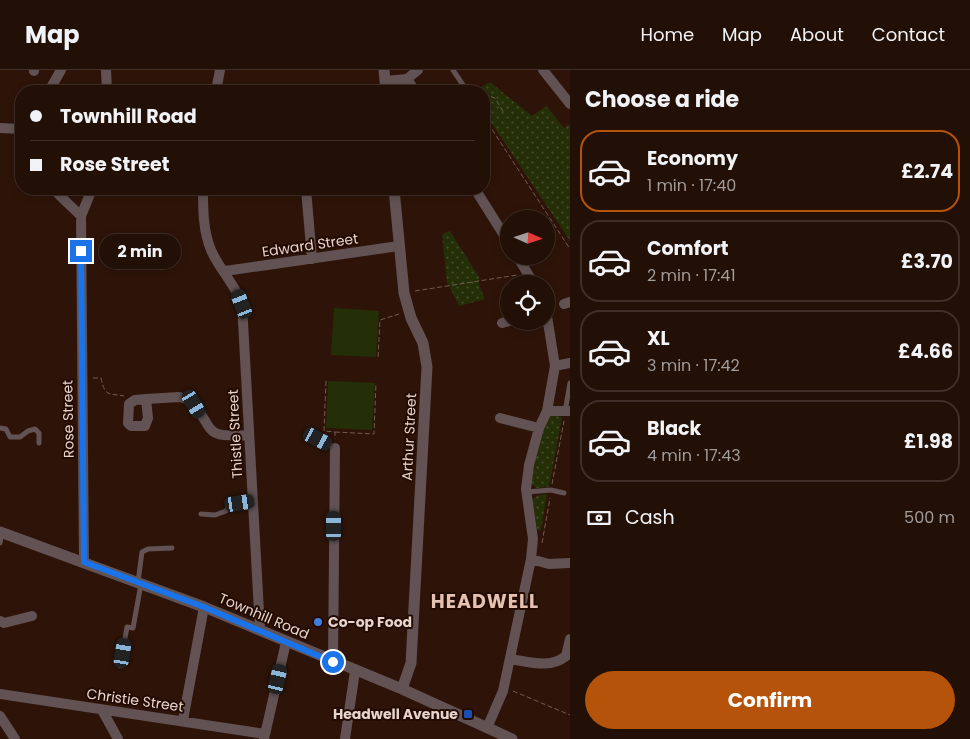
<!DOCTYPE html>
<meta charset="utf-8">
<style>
body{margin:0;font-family:Poppins,sans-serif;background:#2a1810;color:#f1f3f6;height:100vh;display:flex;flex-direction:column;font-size:19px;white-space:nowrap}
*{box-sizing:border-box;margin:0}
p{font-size:16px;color:#a29c9b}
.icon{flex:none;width:28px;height:28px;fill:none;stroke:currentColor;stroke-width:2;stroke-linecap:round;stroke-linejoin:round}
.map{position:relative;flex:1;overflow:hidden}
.sheet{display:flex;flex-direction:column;background:#220f06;width:400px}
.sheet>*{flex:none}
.hud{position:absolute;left:15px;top:15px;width:475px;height:110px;border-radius:20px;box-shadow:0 2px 8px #0003,0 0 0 1px #3f2f28;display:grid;align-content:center;height:110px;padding:0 15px;background:#220f06}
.needle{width:32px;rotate:93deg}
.buttons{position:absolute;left:500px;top:140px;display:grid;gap:10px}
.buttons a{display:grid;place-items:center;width:55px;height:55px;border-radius:50%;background:#220f06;box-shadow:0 2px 8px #0003,0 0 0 1px #3f2f28;font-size:25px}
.end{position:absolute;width:22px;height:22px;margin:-11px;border:6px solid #1a73e8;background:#fff;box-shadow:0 0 0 2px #fff}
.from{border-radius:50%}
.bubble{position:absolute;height:35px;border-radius:18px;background:#220f06;box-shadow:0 2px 8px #0003,0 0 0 1px #3f2f28;font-size:16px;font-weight:700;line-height:35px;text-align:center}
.car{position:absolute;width:15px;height:30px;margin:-15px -8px;border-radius:6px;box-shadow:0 0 4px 1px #0007;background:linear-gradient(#222 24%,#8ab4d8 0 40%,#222 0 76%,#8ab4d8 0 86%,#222 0)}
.hud b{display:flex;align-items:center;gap:18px;height:48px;font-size:19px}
.hud b+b{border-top:1px solid #3f2f28}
.hud i{width:12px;height:12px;background:#f1f3f6}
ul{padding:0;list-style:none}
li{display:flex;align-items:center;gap:15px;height:82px;margin:0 10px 8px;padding:0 5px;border:2px solid #3f2f28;border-radius:20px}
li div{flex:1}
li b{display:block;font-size:19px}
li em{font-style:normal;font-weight:700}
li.on{border-color:#b45309}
li>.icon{width:45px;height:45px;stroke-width:1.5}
h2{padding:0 15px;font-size:22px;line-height:60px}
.pay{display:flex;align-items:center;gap:12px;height:55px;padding:0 15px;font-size:19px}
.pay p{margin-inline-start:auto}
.action{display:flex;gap:10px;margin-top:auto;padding:10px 15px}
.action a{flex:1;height:58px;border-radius:30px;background:#b45309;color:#fff;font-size:20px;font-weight:700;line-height:58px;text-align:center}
header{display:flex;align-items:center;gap:30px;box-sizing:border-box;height:70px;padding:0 25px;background:#220f06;border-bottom:1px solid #3f2f28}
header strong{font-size:24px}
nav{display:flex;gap:28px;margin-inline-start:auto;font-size:18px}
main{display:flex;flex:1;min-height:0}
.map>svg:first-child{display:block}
</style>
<header>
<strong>Map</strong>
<nav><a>Home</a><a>Map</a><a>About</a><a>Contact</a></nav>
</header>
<main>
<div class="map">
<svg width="570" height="669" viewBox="0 0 570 669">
<defs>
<pattern id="grass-dots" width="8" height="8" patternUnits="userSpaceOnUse" patternTransform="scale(1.25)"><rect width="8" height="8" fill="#242f08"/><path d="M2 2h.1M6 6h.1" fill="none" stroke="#444c2b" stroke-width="1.8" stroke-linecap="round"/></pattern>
</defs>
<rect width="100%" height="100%" fill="#2e1408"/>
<path fill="url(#grass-dots)" d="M 490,12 L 532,46 L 546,36 L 564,58 L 570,54 L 570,171 L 484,42 L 484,21 L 475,21 Z
M 450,161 L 479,207 L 479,215 L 485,229 L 459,236 L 447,212 L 442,164 Z
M 551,345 L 562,347 L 549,417 L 536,418 L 531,413 L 536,385 L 547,349 Z
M 547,424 L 541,460 L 537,460 L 532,430 L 536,426 Z"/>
<path fill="#242f08" d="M 334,238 L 379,241 L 376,287 L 331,285 Z
M 328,311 L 375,313 L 372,360 L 326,358 Z"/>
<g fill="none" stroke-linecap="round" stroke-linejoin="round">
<path stroke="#715a4f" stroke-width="1" stroke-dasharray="5 2.5" stroke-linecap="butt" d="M 484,24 L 495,28 L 504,43
M 484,47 L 570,179
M 415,221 L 517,205
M 378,287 L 380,250 L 399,244
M 93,308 L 101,308 C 105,327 108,323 124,326
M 326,311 L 324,361 L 335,362 L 335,369
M 335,362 L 374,364 L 376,313
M 552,414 L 564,351
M 542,473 L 550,428
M 513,621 L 570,645"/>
<path stroke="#625254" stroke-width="5" d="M 453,0 L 467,21
M 565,342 L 570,313
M 0,358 L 6,359 L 10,367 L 20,367 L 28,361 L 35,359 L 39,363 L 39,373
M 318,369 L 335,378
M 527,422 L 551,420 L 564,423
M 201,444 L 215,445 L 226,441 L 230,434 L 252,431
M 0,473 L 2,463
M 138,512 L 142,482 L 148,479 L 172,478
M 120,596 L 127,557 L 133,558 L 141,514"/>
<path stroke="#625254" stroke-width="10" d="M 106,0 L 107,21
M 543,0 L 570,34
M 34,1 L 34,0
M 407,9 L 418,0
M 385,11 L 407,9 L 415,21
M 49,21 L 61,0
M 216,21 L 220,0
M 0,58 L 21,59
M 53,119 L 81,146
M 203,119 C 203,139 203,161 211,180 C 219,199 235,214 242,234 L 260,560
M 306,119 L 312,189
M 475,119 L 509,173
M 517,186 L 534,214
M 225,201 L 399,176
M 564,234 L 570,232
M 502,253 L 509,251
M 555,296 L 570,293
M 146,329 L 135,330 L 129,334 L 128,353 L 131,356 L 145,356 L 148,348 L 146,329 L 179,327 L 191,330 C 216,361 202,368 249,365
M 547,341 L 570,341
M 500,348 L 539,358
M 531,489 L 549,494 L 570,493
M 84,492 L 81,146 L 92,119
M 0,551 L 4,553 L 32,546
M 510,589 C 530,592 550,599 566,586 L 570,569
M 333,592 L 335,378
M 0,624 L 265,664
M 102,640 L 118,669
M 0,646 L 15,669
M 183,650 L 204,537
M 487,658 L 503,621 L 531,489 L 533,469 L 526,419 L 529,395 L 539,358 L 547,341 L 555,296 L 546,240
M 264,669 L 286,572
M 345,669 L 355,601"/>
<path stroke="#625254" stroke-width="11" d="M 384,0 L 386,21
M 394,119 L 404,223 L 411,248 L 423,273 L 427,297 L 411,593 L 402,619
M 0,462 L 204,537 L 402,619 L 512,669"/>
</g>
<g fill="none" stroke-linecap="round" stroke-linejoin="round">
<path stroke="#1a73e8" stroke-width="6" d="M 81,181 L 84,492 L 204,537 L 333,592"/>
</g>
<circle fill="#3f7fe0" stroke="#230b02" stroke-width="2" cx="318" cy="552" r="5"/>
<rect fill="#1a4fb4" stroke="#230b02" stroke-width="2" x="463" y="639" width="10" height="10" rx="2.5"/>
<g text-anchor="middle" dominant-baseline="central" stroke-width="4" stroke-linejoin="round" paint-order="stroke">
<g font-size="14" fill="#e7d4cc" stroke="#230b02">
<text transform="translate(310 175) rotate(-8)">Edward Street</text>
<text transform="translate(68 349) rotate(-91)">Rose Street</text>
<text transform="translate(235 364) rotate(-93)">Thistle Street</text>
<text transform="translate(409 367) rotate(-87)">Arthur Street</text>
<text transform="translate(264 546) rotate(23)">Townhill Road</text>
<text transform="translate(135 630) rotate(8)">Christie Street</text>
</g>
<g font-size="14" font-weight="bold" fill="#e7d4cc" stroke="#230b02" text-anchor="start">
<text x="328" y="552">Co-op Food</text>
<text x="458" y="644" text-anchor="end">Headwell Avenue</text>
</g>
<g font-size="19" font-weight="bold" letter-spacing="1" fill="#e5c1b1" stroke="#230b02">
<text x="485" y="531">HEADWELL</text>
</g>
</g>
</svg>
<div class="buttons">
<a><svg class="needle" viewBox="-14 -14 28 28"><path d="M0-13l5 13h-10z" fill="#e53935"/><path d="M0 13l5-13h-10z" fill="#a29c9b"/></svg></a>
<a><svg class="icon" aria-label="locate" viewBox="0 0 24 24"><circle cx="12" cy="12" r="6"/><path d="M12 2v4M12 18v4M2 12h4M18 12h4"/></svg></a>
</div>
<i class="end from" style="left:333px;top:592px"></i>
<i class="end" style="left:81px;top:181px"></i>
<div class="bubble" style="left:99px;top:164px;width:82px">2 min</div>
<i class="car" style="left:242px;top:234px;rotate:339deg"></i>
<i class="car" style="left:194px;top:334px;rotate:149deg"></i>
<i class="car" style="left:318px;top:369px;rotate:118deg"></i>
<i class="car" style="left:240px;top:433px;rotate:81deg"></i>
<i class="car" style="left:334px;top:456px;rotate:0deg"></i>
<i class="car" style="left:123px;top:583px;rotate:9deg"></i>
<i class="car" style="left:278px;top:609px;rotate:13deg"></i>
<div class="hud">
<b><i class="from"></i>Townhill Road</b>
<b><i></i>Rose Street</b>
</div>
</div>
<section class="sheet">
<h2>Choose a ride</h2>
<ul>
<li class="on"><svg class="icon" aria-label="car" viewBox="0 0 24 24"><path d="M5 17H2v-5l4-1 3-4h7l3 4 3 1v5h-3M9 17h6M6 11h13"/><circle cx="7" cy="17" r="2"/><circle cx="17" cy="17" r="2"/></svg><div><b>Economy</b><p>1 min · 17:40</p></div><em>£2.74</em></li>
<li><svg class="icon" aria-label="car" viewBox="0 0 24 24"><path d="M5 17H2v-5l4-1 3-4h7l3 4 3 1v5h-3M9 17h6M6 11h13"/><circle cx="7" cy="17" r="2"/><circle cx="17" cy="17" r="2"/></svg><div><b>Comfort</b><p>2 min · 17:41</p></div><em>£3.70</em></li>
<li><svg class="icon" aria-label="car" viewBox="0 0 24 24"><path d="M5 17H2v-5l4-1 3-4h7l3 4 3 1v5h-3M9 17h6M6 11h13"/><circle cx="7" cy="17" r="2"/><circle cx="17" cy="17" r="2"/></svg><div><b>XL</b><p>3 min · 17:42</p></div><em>£4.66</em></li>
<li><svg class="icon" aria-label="car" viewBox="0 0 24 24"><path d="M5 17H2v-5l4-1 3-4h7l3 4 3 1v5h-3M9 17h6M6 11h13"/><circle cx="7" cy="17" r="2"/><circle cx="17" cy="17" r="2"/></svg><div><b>Black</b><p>4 min · 17:43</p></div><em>£1.98</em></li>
</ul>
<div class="pay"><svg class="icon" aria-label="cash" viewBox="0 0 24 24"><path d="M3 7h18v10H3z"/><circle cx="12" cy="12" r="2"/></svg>Cash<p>500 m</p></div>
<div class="action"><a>Confirm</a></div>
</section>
</main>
